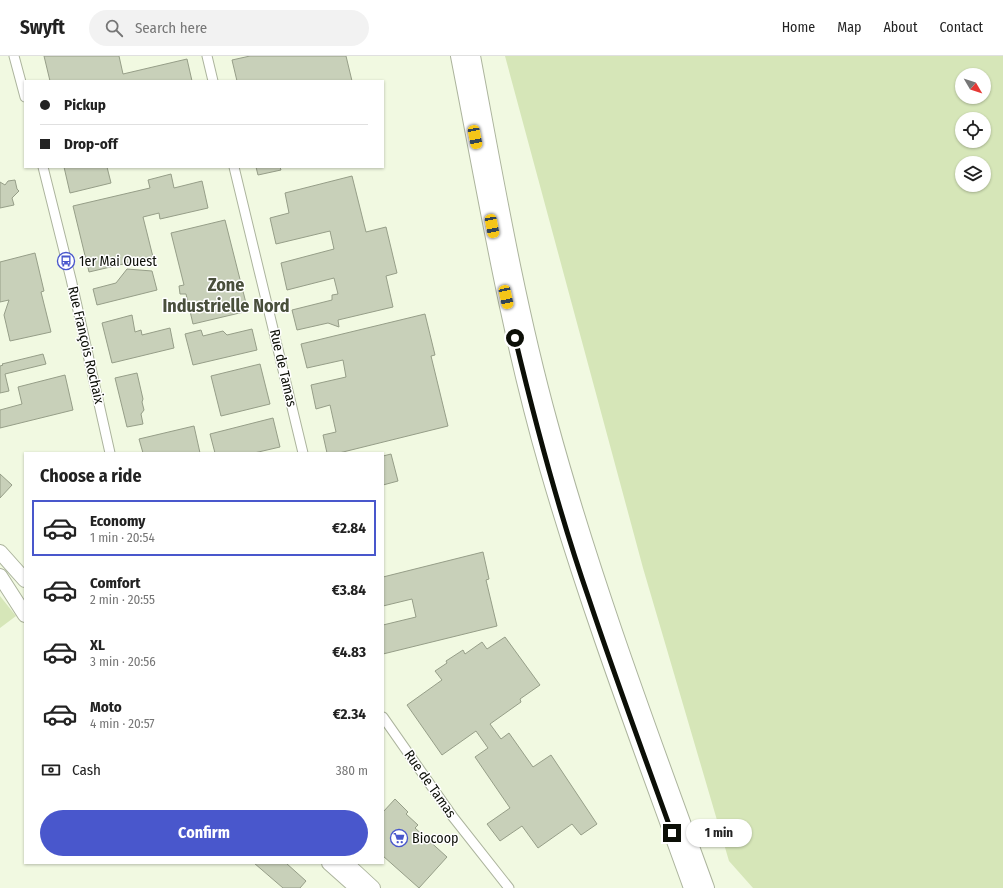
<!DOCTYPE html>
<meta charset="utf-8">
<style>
body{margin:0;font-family:"Fira Sans Condensed",sans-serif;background:#f2f2f2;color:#222;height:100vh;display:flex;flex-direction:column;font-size:15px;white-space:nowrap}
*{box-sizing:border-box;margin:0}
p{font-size:13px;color:#767676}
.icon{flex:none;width:22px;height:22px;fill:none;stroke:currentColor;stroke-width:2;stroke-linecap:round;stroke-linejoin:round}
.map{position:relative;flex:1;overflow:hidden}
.side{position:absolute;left:24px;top:396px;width:360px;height:412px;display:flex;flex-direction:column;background:#fff;border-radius:0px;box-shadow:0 1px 3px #0004}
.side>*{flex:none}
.banner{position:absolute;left:24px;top:24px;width:360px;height:88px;border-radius:0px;box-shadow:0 1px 3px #0004;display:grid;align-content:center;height:88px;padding:0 16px;background:#fff}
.needle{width:26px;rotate:129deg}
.controls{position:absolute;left:955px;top:12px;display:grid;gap:8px}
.controls a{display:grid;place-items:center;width:36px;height:36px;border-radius:50%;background:#fff;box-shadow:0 1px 3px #0004;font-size:20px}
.end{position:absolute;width:18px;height:18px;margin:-9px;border:5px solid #0c0f07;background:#fff;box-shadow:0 0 0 2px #fff}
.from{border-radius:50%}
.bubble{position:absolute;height:28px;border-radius:14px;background:#fff;box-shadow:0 1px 3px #0004;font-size:13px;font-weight:700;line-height:28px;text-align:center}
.car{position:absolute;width:12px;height:24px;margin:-12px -6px;border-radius:5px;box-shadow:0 0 3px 1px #0007;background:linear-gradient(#f5c518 24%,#345 0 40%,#f5c518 0 76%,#345 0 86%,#f5c518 0)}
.banner b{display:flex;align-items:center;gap:14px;height:38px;font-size:15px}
.banner b+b{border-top:1px solid #e0e0e0}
.banner i{width:10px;height:10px;background:#222}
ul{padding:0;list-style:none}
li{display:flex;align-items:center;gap:12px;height:56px;margin:0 8px 6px;padding:0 8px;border:2px solid transparent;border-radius:0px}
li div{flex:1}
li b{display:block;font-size:15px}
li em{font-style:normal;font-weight:700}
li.selected{border-color:#4957cc}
li>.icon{width:36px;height:36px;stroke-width:1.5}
h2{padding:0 16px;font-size:18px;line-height:48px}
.pay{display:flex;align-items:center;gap:10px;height:44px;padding:0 16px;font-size:15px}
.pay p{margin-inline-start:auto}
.button{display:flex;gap:8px;margin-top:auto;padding:8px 16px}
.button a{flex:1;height:46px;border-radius:24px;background:#4957cc;color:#fff;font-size:16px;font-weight:700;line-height:46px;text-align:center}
header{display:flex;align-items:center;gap:24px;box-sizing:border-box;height:56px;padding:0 20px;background:#fff;border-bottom:1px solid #e0e0e0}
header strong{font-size:19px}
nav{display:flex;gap:22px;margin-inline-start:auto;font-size:14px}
.search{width:280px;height:36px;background:#f2f2f2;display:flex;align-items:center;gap:10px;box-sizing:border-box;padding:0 14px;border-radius:22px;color:#767676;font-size:15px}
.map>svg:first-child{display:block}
</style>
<header>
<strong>Swyft</strong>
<div class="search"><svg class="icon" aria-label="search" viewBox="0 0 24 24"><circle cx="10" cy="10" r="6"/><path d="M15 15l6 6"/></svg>Search here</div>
<nav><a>Home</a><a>Map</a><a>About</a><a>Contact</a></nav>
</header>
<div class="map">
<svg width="1003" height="832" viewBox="0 0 1003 832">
<rect width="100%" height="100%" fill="#f1f9e1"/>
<path fill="#d6e6b8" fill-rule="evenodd" d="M 505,0 L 1003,0 L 1003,832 L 753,832 L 729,805 L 643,512 ZM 962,19 L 984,19 L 984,41 L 962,41 ZM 962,63 L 984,63 L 984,85 L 962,85 ZM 962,107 L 984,107 L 984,129 L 962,129 Z
M 0,540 L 16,560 L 0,572 Z"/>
<path fill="#c8d0b9" stroke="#969e88" d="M 44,0 L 119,0 L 123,18 L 187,3 L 192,25 L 50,25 Z
M 250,0 L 346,0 L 352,25 L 237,25 L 232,4 Z
M 64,111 L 107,111 L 111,127 L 70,137 Z
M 256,111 L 280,111 L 281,114 L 258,119 Z
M 171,118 L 174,132 L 202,125 L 208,152 L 160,163 L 159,157 L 143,161 L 153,201 L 89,216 L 73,150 L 150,132 L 148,124 Z
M 352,120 L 366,176 L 386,171 L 397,217 L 386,220 L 393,251 L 338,264 L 339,271 L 328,267 L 297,274 L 292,254 L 332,244 L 332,239 L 338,238 L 334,222 L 287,234 L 281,207 L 334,193 L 330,175 L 276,188 L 270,162 L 289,157 L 285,137 Z
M 15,124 L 17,133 L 19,135 L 12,142 L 14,149 L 0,152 L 0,126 L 5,129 L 8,125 Z
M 225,164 L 248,255 L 193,268 L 186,238 L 180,238 L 179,230 L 184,229 L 171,177 Z
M 35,197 L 44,235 L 41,236 L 51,276 L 10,285 L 4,259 L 9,244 L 0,246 L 0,206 Z
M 127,213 L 152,215 L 157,234 L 97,249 L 93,233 L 116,227 Z
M 425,258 L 435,299 L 431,300 L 448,370 L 339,397 L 327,397 L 323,379 L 336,376 L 330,349 L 316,353 L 311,329 L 346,321 L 343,304 L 307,312 L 301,288 Z
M 132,259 L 135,276 L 141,274 L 142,279 L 170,272 L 174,292 L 112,307 L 102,267 Z
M 252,273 L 257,294 L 193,309 L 185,278 L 201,274 L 203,280 L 223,275 L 227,279 Z
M 43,298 L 46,308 L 5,318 L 9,335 L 0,337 L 0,310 L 3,309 L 2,308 Z
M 260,308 L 270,348 L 221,360 L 211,320 Z
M 137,317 L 143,343 L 142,346 L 144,354 L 141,358 L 143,368 L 127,371 L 115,322 Z
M 65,319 L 73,354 L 0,372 L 0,354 L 22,348 L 18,331 Z
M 273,362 L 280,391 L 254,397 L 215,397 L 210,378 Z
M 194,370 L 200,397 L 143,397 L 139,383 Z
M 391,398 L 398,425 L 383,429 L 383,400 Z
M 0,418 L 12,429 L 0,442 Z
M 483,496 L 489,523 L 486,524 L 497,570 L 383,598 L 383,569 L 416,561 L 412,543 L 383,550 L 383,521 Z
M 505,581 L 540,629 L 520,643 L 521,646 L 490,668 L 501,683 L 509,677 L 533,711 L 551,699 L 597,768 L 581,779 L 572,768 L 538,792 L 522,770 L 500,785 L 487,768 L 510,752 L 475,701 L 488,692 L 476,675 L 442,699 L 407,649 L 442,624 L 435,615 L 447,607 L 446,605 L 463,594 L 465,598 L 482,586 L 487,593 Z
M 395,743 L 408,756 L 406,758 L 418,769 L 415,772 L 447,801 L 419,832 L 383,800 L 383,756 Z
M 254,807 L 286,807 L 306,825 L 300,832 L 283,832 Z"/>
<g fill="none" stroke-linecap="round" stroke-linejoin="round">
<g stroke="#acb49d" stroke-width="11">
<path id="minor" d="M 14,0 L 25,41
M 207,0 L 213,25
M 43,111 L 71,223 L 110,397
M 234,111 L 303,397
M 383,661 L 453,761 L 509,832"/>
</g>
<g stroke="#acb49d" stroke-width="16">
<path id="primary" d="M 0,496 L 25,524
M 0,520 L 25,559
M 329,807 L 357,832
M 346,807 L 373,832"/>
</g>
<g stroke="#acb49d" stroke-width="18">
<path id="motorway" d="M 459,0 C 486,138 509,277 548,412 C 589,554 642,693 692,832
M 472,0 C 495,122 516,246 549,366 C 592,524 650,678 706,832"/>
</g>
<use href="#minor" stroke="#fff" stroke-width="9"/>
<use href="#primary" stroke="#fff" stroke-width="14"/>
<use href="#motorway" stroke="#fff" stroke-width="16"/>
</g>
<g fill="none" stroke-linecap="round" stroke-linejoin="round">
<path stroke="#0c0f07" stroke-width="5" d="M 515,282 C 536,370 559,457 589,543 C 615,621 644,699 672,777"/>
</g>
<defs>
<g id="bus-ring" transform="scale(0.9)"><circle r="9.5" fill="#fff" stroke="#4957cc" stroke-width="1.5"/><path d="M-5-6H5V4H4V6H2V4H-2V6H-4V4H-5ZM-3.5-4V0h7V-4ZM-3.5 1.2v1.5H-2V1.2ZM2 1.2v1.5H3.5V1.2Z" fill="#4957cc"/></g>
<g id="supermarket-ring" transform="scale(0.9)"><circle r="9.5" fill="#fff" stroke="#4957cc" stroke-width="1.5"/><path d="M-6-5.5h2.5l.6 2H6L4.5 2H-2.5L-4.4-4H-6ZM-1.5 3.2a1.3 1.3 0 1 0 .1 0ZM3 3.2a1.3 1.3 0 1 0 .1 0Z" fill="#4957cc"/></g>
</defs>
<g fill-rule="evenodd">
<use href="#bus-ring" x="66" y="205"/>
<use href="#supermarket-ring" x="399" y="782"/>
</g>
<g text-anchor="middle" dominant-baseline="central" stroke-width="3" stroke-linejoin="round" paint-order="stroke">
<g font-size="14" fill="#0c0f07" stroke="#fff" text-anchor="start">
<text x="79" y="205">1er Mai Ouest</text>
<text x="412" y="782">Biocoop</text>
</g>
<g font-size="14" fill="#0c0f07" stroke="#fff">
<text transform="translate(86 289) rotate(77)">Rue François Rochaix</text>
<text transform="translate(283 312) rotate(77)">Rue de Tamas</text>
<text transform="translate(430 728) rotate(55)">Rue de Tamas</text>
</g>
<g font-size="18" font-weight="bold" fill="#494f3c" stroke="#fff">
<text x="226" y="229">Zone<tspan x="226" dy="21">Industrielle Nord</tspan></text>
</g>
</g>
</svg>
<div class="controls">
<a><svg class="needle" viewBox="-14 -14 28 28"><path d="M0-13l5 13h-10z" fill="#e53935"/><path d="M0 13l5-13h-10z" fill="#767676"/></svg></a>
<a><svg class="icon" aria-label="locate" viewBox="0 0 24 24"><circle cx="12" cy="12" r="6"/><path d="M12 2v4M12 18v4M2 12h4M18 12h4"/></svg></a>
<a><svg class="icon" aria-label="layers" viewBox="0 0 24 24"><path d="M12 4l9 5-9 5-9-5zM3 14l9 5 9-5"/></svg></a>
</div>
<i class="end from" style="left:515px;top:282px"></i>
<i class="end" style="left:672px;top:777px"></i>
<div class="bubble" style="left:686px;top:763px;width:66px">1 min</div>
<i class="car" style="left:475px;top:81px;rotate:169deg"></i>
<i class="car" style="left:492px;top:170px;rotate:169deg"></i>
<i class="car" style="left:506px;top:241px;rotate:168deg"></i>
<div class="banner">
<b><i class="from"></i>Pickup</b>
<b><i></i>Drop-off</b>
</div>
<section class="side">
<h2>Choose a ride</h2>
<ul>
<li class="selected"><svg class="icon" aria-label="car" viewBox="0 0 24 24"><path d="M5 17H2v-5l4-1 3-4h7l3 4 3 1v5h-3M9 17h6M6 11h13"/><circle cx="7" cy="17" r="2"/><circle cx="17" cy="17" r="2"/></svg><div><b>Economy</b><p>1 min · 20:54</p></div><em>€2.84</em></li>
<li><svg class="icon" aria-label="car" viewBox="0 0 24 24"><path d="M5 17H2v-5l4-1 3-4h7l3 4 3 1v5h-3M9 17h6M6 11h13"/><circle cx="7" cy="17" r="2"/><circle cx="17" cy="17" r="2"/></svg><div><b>Comfort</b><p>2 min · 20:55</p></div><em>€3.84</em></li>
<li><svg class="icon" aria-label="car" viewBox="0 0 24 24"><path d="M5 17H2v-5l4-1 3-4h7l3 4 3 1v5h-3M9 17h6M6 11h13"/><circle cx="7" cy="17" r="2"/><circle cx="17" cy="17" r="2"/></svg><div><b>XL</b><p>3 min · 20:56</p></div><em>€4.83</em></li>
<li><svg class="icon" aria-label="car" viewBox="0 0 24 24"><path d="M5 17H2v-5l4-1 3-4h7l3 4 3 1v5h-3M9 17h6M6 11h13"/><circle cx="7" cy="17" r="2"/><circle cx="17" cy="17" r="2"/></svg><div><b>Moto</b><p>4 min · 20:57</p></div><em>€2.34</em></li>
</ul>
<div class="pay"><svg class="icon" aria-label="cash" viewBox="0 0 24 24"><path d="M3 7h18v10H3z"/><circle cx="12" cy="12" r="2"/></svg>Cash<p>380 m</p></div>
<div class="button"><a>Confirm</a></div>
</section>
</div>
